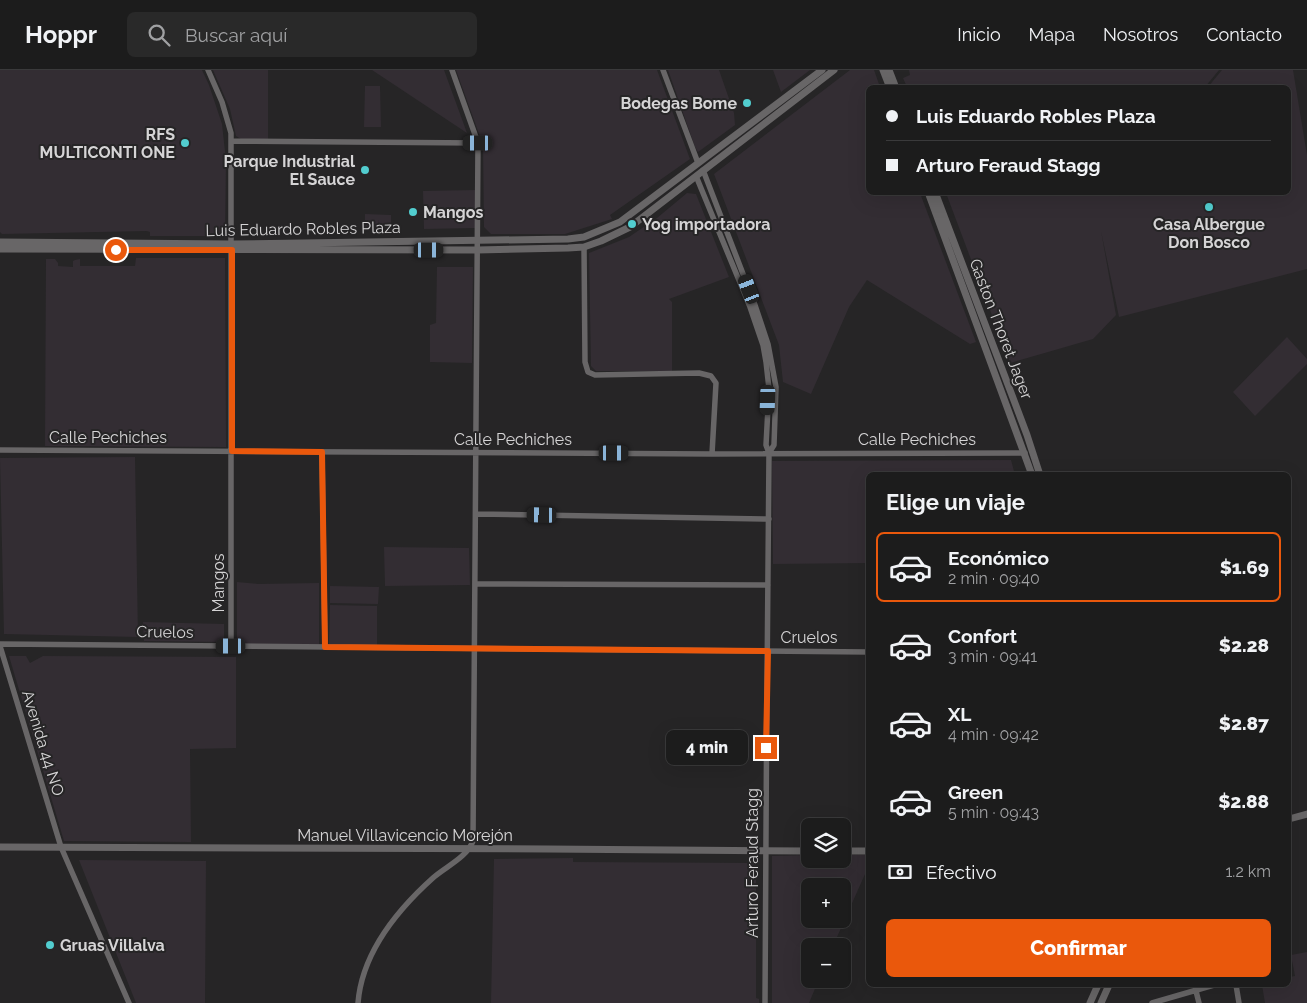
<!DOCTYPE html>
<html lang="es">
<meta charset="utf-8">
<style>
body{margin:0;font-family:Raleway,sans-serif;background:#292929;color:#f1f3f6;height:100vh;display:flex;flex-direction:column;font-size:19px;white-space:nowrap}
*{box-sizing:border-box;margin:0}
p{font-size:16px;color:#a0a1a3}
.icon{flex:none;width:28px;height:28px;fill:none;stroke:currentColor;stroke-width:2;stroke-linecap:round;stroke-linejoin:round}
.map{position:relative;flex:1;overflow:hidden}
.sheet{position:absolute;left:866px;top:402px;width:425px;height:515px;display:flex;flex-direction:column;background:#1c1c1c;border-radius:8px;box-shadow:0 5px 20px #0002,0 0 0 1px #3a3a3b}
.sheet>*{flex:none}
.top-card{position:absolute;left:866px;top:15px;width:425px;height:110px;border-radius:8px;box-shadow:0 5px 20px #0002,0 0 0 1px #3a3a3b;display:grid;align-content:center;height:110px;padding:0 20px;background:#1c1c1c}
.controls{position:absolute;left:801px;top:748px;display:grid;gap:10px}
.controls a{display:grid;place-items:center;width:50px;height:50px;border-radius:8px;background:#1c1c1c;box-shadow:0 5px 20px #0002,0 0 0 1px #3a3a3b;font-size:25px}
.end{position:absolute;width:22px;height:22px;margin:-11px;border:6px solid #ea580c;background:#fff;box-shadow:0 0 0 2px #fff}
.from{border-radius:50%}
.bubble{position:absolute;height:35px;border-radius:8px;background:#1c1c1c;box-shadow:0 5px 20px #0002,0 0 0 1px #3a3a3b;font-size:16px;font-weight:800;line-height:35px;text-align:center}
.car{position:absolute;width:15px;height:30px;margin:-15px -8px;border-radius:6px;box-shadow:0 0 4px 1px #0007;background:linear-gradient(#222 24%,#8ab4d8 0 40%,#222 0 76%,#8ab4d8 0 86%,#222 0)}
.top-card b{display:flex;align-items:center;gap:18px;height:48px;font-size:19px}
.top-card b+b{border-top:1px solid #3a3a3b}
.top-card i{width:12px;height:12px;background:#f1f3f6}
ul{padding:0;list-style:none}
li{display:flex;align-items:center;gap:15px;height:70px;margin:0 10px 8px;padding:0 10px;border:2px solid transparent;border-radius:8px}
li div{flex:1}
li b{display:block;font-size:19px}
li em{font-style:normal;font-weight:800}
li.current{border-color:#ea580c}
li>.icon{width:45px;height:45px;stroke-width:1.5}
h2{padding:0 20px;font-size:22px;line-height:60px}
.pay{display:flex;align-items:center;gap:12px;height:55px;padding:0 20px;font-size:19px}
.pay p{margin-inline-start:auto}
.button{display:flex;gap:10px;margin-top:auto;padding:10px 20px}
.button a{flex:1;height:58px;border-radius:8px;background:#ea580c;color:#fff;font-size:20px;font-weight:800;line-height:58px;text-align:center}
header{display:flex;align-items:center;gap:30px;box-sizing:border-box;height:70px;padding:0 25px;background:#1c1c1c;border-bottom:1px solid #3a3a3b}
header strong{font-size:24px}
nav{display:flex;gap:28px;margin-inline-start:auto;font-size:18px}
.search{width:350px;height:45px;background:#292929;display:flex;align-items:center;gap:12px;box-sizing:border-box;padding:0 18px;border-radius:8px;color:#a0a1a3;font-size:19px}
.map>svg:first-child{display:block}
</style>
<header>
<strong>Hoppr</strong>
<div class="search"><svg class="icon" aria-label="search" viewBox="0 0 24 24"><circle cx="10" cy="10" r="6"/><path d="M15 15l6 6"/></svg>Buscar aquí</div>
<nav><a>Inicio</a><a>Mapa</a><a>Nosotros</a><a>Contacto</a></nav>
</header>
<div class="map">
<svg width="1307" height="933" viewBox="0 0 1307 933">
<rect width="100%" height="100%" fill="#262526"/>
<path fill="#332d33" fill-rule="evenodd" d="M 0,0 L 202,0 L 209,15 L 222,54 L 226,91 L 225,166 L 150,166 L 150,162 L 147,161 L 2,164 L 0,162 Z
M 213,0 L 268,0 L 268,69 L 241,69 L 236,66 L 230,39 Z
M 372,0 L 444,0 L 467,63 Z
M 456,0 L 657,0 L 690,89 L 610,145 L 612,149 L 565,164 L 491,164 L 484,157 L 483,75 Z
M 668,0 L 719,0 L 734,43 L 735,55 L 698,82 L 695,77 Z
M 773,0 L 810,0 L 781,22 Z
M 850,0 L 874,0 L 880,17 L 869,18 L 869,122 L 920,123 L 976,272 L 970,274 L 867,210 L 849,237 L 811,324 L 783,312 L 779,275 L 714,104 Z
M 909,0 L 1219,0 L 1205,17 L 907,17 L 903,8 L 910,5 Z
M 1222,0 L 1293,0 L 1307,85 L 1307,199 L 1119,247 L 1101,161 L 1116,245 L 1093,269 L 1010,293 L 946,123 L 1122,123 L 1117,129 L 1123,122 L 1289,122 L 1289,18 L 1208,17 Z
M 365,16 L 380,16 L 381,57 L 364,57 Z
M 475,120 L 475,158 L 424,159 L 423,121 Z
M 687,123 L 696,124 L 729,207 L 669,229 L 672,232 L 672,301 L 596,301 L 591,296 L 589,183 L 629,167 L 657,148 Z
M 365,144 L 391,145 L 391,159 L 379,159 L 379,150 L 378,157 L 365,157 Z
M 136,188 L 225,188 L 226,377 L 45,376 L 46,189 L 55,189 L 58,193 L 58,196 L 73,197 L 73,191 L 75,190 L 80,189 L 80,196 L 135,196 Z
M 437,197 L 473,197 L 472,293 L 430,292 L 430,255 L 436,253 Z
M 1287,267 L 1307,289 L 1307,294 L 1255,346 L 1233,322 Z
M 135,387 L 138,567 L 4,564 L 0,388 Z
M 1011,390 L 1015,405 L 869,405 L 869,493 L 773,494 L 772,391 Z
M 384,477 L 469,478 L 470,515 L 385,516 Z
M 237,512 L 258,514 L 319,513 L 319,575 L 237,574 Z
M 330,516 L 379,517 L 378,534 L 330,533 Z
M 330,535 L 377,536 L 377,575 L 329,575 Z
M 143,552 L 224,554 L 224,572 L 144,571 Z
M 43,586 L 236,587 L 236,678 L 190,679 L 191,772 L 64,771 L 9,586 L 26,586 L 30,593 Z
M 810,785 L 810,789 L 842,789 L 843,785 L 869,785 L 869,795 L 833,876 L 810,876 L 810,909 L 819,909 L 809,933 L 772,933 L 772,786 ZM 810,816 L 842,816 L 842,849 L 810,849 Z
M 573,788 L 573,792 L 756,793 L 756,928 L 759,929 L 759,933 L 491,933 L 494,789 Z
M 79,790 L 206,791 L 205,933 L 136,933 Z
M 1307,882 L 1307,933 L 1265,933 L 1262,915 L 1289,915 L 1289,907 L 1295,906 L 1291,885 Z"/>
<g fill="none" stroke-linecap="round" stroke-linejoin="round">
<path stroke="#686667" stroke-width="5.5" d="M 208,0 L 222,32 L 231,63 L 231,576
M 663,0 L 698,93
M 231,71 L 478,73
M 703,100 L 755,235 L 768,274 L 776,317 L 774,375 L 769,383
M 696,106 L 750,237 L 763,275 L 766,292 L 769,319 L 766,375 L 769,383 C 768,566 765,750 765,933
M 584,177 L 585,292 L 588,302 L 595,305 L 699,303 L 711,306 L 716,313 L 712,384
M 0,380 L 712,384 L 1025,383
M 322,382 L 325,577
M 476,444 L 769,449
M 475,514 L 768,515
M 0,574 L 869,582
M 0,576 L 61,777 L 129,933
M 1236,915 L 1239,933
M 1196,921 L 1199,933
M 358,933 C 362,882 397,840 434,807 C 447,796 467,787 473,771 L 478,73 L 452,0
M 1152,933 L 1214,915"/>
<path stroke="#686667" stroke-width="7" d="M 883,0 L 890,18
M 889,0 L 896,18
M 928,122 L 1032,405
M 935,122 L 1027,365 L 1040,405
M 0,172 L 232,174 L 568,169 L 584,167 L 620,152 L 822,0
M 0,179 L 477,180 L 568,178 L 584,177 L 601,171 L 630,157 L 834,0
M 1289,749 L 1307,744
M 0,777 L 548,779 L 810,781
M 842,781 L 869,781
M 1090,933 L 1098,915
M 1101,933 L 1109,915"/>
</g>
<g fill="none" stroke-linecap="round" stroke-linejoin="round">
<path stroke="#ea580c" stroke-width="6" d="M 116,180 L 232,180 L 232,381 L 322,382 L 325,577 L 768,581 L 766,678"/>
</g>
<g fill="#52cdcf" stroke="#262526" stroke-width="2">
<circle cx="747" cy="33" r="5"/>
<circle cx="185" cy="73" r="5"/>
<circle cx="365" cy="100" r="5"/>
<circle cx="1209" cy="137" r="5"/>
<circle cx="413" cy="142" r="5"/>
<circle cx="632" cy="154" r="5"/>
<circle cx="50" cy="875" r="5"/>
</g>
<g text-anchor="middle" dominant-baseline="central" stroke-width="4" stroke-linejoin="round" paint-order="stroke">
<g font-size="16" font-weight="bold" fill="#d5d4d5" stroke="#262526" text-anchor="end">
<text x="737" y="33">Bodegas Bome</text>
<text x="175" y="64">RFS<tspan x="175" dy="18">MULTICONTI ONE</tspan></text>
<text x="355" y="91">Parque Industrial<tspan x="355" dy="18">El Sauce</tspan></text>
<text x="423" y="142" text-anchor="start">Mangos</text>
<text x="642" y="154" text-anchor="start">Yog importadora</text>
<text x="1209" y="154" text-anchor="middle">Casa Albergue<tspan x="1209" dy="18">Don Bosco</tspan></text>
<text x="60" y="875" text-anchor="start">Gruas Villalva</text>
</g>
<g font-size="16" fill="#d5d4d5" stroke="#262526">
<text transform="translate(303 159) rotate(-1)">Luis Eduardo Robles Plaza</text>
<text transform="translate(1001 259) rotate(69)">Gaston Thoret Jager</text>
<text x="108" y="367">Calle Pechiches</text>
<text x="513" y="369">Calle Pechiches</text>
<text x="917" y="369">Calle Pechiches</text>
<text transform="translate(218 513) rotate(-90)">Mangos</text>
<text transform="translate(165 562) rotate(1)">Cruelos</text>
<text x="809" y="567">Cruelos</text>
<text transform="translate(43 673) rotate(73)">Avenida 44 NO</text>
<text x="405" y="765">Manuel Villavicencio Morejón</text>
<text transform="translate(752 793) rotate(-90)">Arturo Feraud Stagg</text>
</g>
</g>
</svg>
<div class="controls">
<a><svg class="icon" aria-label="layers" viewBox="0 0 24 24"><path d="M12 4l9 5-9 5-9-5zM3 14l9 5 9-5"/></svg></a>
<a>+</a>
<a>−</a>
</div>
<i class="end from" style="left:116px;top:180px"></i>
<i class="end" style="left:766px;top:678px"></i>
<div class="bubble" style="left:666px;top:660px;width:82px">4 min</div>
<i class="car" style="left:478px;top:73px;rotate:270deg"></i>
<i class="car" style="left:429px;top:180px;rotate:90deg"></i>
<i class="car" style="left:749px;top:219px;rotate:339deg"></i>
<i class="car" style="left:768px;top:330px;rotate:182deg"></i>
<i class="car" style="left:614px;top:383px;rotate:90deg"></i>
<i class="car" style="left:542px;top:445px;rotate:271deg"></i>
<i class="car" style="left:231px;top:576px;rotate:270deg"></i>
<div class="top-card">
<b><i class="from"></i>Luis Eduardo Robles Plaza</b>
<b><i></i>Arturo Feraud Stagg</b>
</div>
<section class="sheet">
<h2>Elige un viaje</h2>
<ul>
<li class="current"><svg class="icon" aria-label="car" viewBox="0 0 24 24"><path d="M5 17H2v-5l4-1 3-4h7l3 4 3 1v5h-3M9 17h6M6 11h13"/><circle cx="7" cy="17" r="2"/><circle cx="17" cy="17" r="2"/></svg><div><b>Económico</b><p>2 min · 09:40</p></div><em>$1.69</em></li>
<li><svg class="icon" aria-label="car" viewBox="0 0 24 24"><path d="M5 17H2v-5l4-1 3-4h7l3 4 3 1v5h-3M9 17h6M6 11h13"/><circle cx="7" cy="17" r="2"/><circle cx="17" cy="17" r="2"/></svg><div><b>Confort</b><p>3 min · 09:41</p></div><em>$2.28</em></li>
<li><svg class="icon" aria-label="car" viewBox="0 0 24 24"><path d="M5 17H2v-5l4-1 3-4h7l3 4 3 1v5h-3M9 17h6M6 11h13"/><circle cx="7" cy="17" r="2"/><circle cx="17" cy="17" r="2"/></svg><div><b>XL</b><p>4 min · 09:42</p></div><em>$2.87</em></li>
<li><svg class="icon" aria-label="car" viewBox="0 0 24 24"><path d="M5 17H2v-5l4-1 3-4h7l3 4 3 1v5h-3M9 17h6M6 11h13"/><circle cx="7" cy="17" r="2"/><circle cx="17" cy="17" r="2"/></svg><div><b>Green</b><p>5 min · 09:43</p></div><em>$2.88</em></li>
</ul>
<div class="pay"><svg class="icon" aria-label="cash" viewBox="0 0 24 24"><path d="M3 7h18v10H3z"/><circle cx="12" cy="12" r="2"/></svg>Efectivo<p>1.2 km</p></div>
<div class="button"><a>Confirmar</a></div>
</section>
</div>
